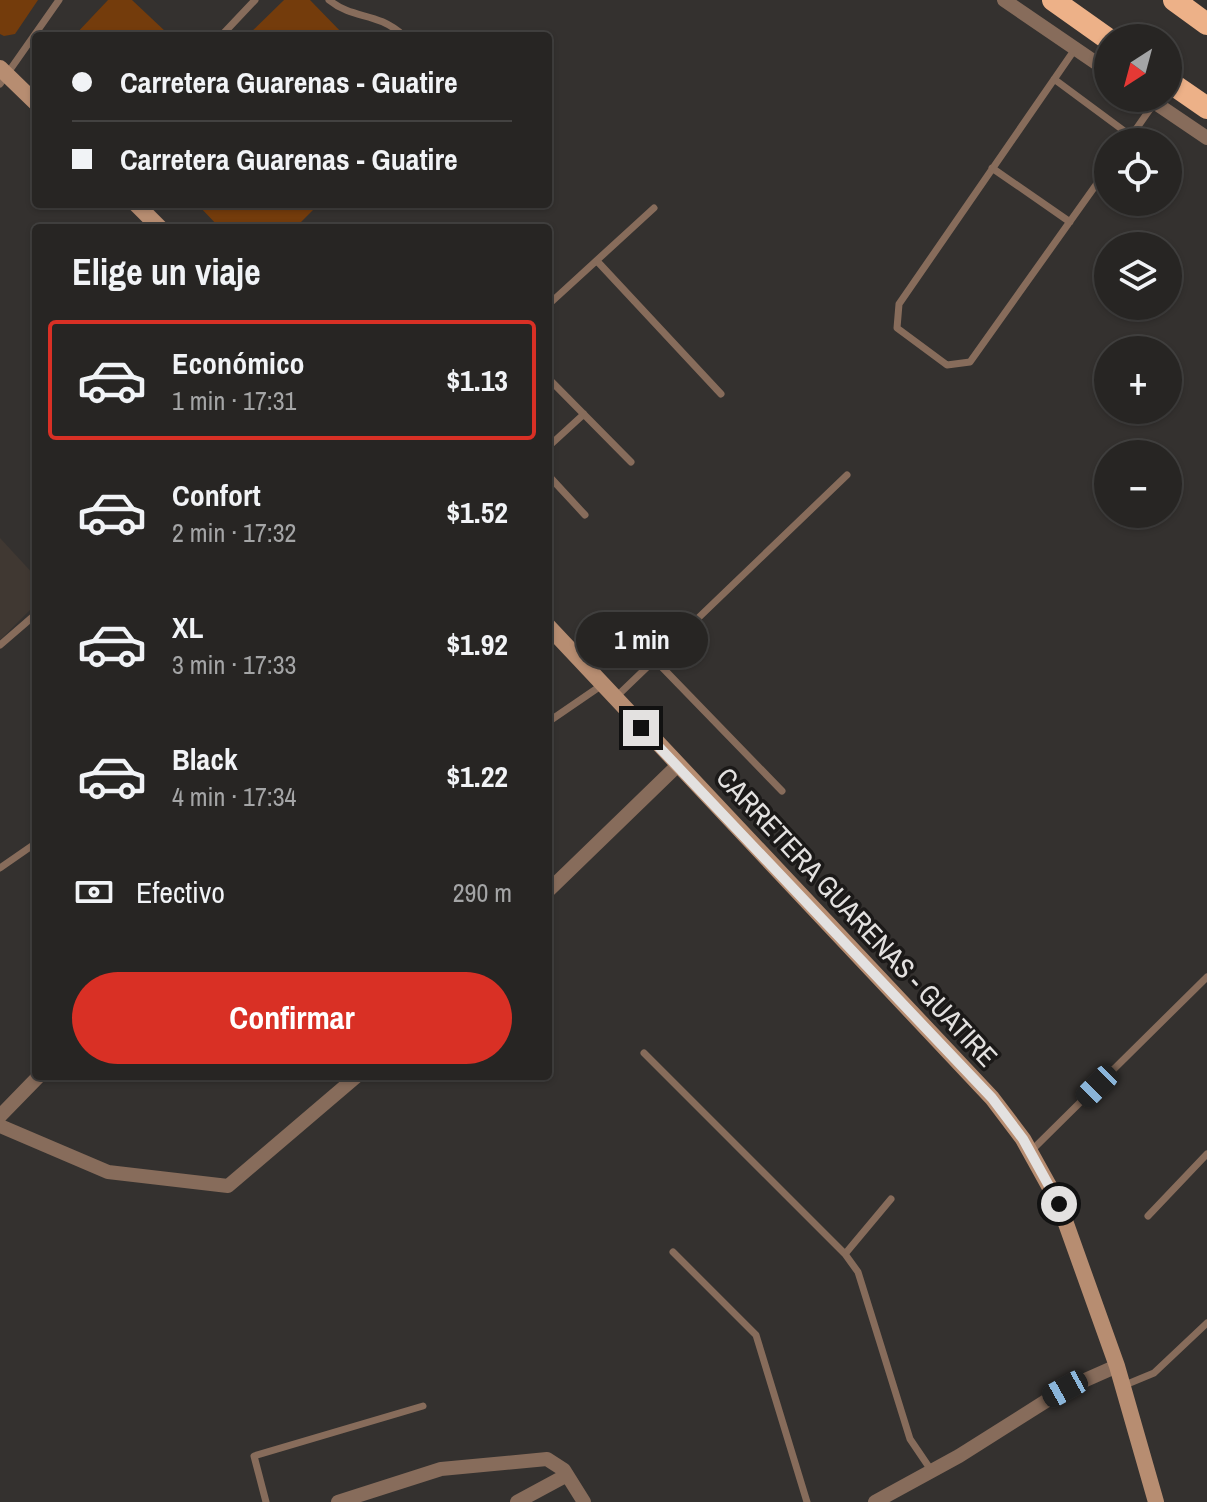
<!DOCTYPE html>
<html lang="es">
<meta charset="utf-8">
<style>
body{margin:0;font-family:"Archivo Narrow",sans-serif;background:#333130;color:#f1f3f6;height:100vh;display:flex;flex-direction:column;font-size:30px;white-space:nowrap}
*{box-sizing:border-box;margin:0}
p{font-size:26px;color:#a4a5a6}
.icon{flex:none;width:44px;height:44px;fill:none;stroke:currentColor;stroke-width:2;stroke-linecap:round;stroke-linejoin:round}
.map{position:relative;flex:1;overflow:hidden}
.details{position:absolute;left:32px;top:224px;width:520px;height:856px;display:flex;flex-direction:column;background:#272523;border-radius:8px;box-shadow:0 2px 6px #0004,0 0 0 2px #434241}
.details>*{flex:none}
.guide{position:absolute;left:32px;top:32px;width:520px;height:176px;border-radius:8px;box-shadow:0 2px 6px #0004,0 0 0 2px #434241;display:grid;align-content:center;height:176px;padding:0 40px;background:#272523}
.needle{width:52px;rotate:216deg}
.controls{position:absolute;left:1094px;top:24px;display:grid;gap:16px}
.controls a{display:grid;place-items:center;width:88px;height:88px;border-radius:50%;background:#272523;box-shadow:0 2px 6px #0004,0 0 0 2px #434241;font-size:40px}
.end{position:absolute;width:36px;height:36px;margin:-18px;border:10px solid #e3e1e0;background:#111;box-shadow:0 0 0 4px #111}
.from{border-radius:50%}
.bubble{position:absolute;height:56px;border-radius:28px;background:#272523;box-shadow:0 2px 6px #0004,0 0 0 2px #434241;font-size:26px;font-weight:700;line-height:56px;text-align:center}
.car{position:absolute;width:24px;height:48px;margin:-24px -12px;border-radius:10px;box-shadow:0 0 6px 2px #0007;background:linear-gradient(#222 24%,#8ab4d8 0 40%,#222 0 76%,#8ab4d8 0 86%,#222 0)}
.guide b{display:flex;align-items:center;gap:28px;height:76px;font-size:30px}
.guide b+b{border-top:2px solid #434241}
.guide i{width:20px;height:20px;background:#f1f3f6}
ul{padding:0;list-style:none}
li{display:flex;align-items:center;gap:24px;height:120px;margin:0 16px 12px;padding:0 24px;border:4px solid transparent;border-radius:8px}
li div{flex:1}
li b{display:block;font-size:30px}
li em{font-style:normal;font-weight:700}
li.active{border-color:#d93025}
li>.icon{width:72px;height:72px;stroke-width:1.5}
h2{padding:0 40px;font-size:36px;line-height:96px}
.pay{display:flex;align-items:center;gap:20px;height:88px;padding:0 40px;font-size:30px}
.pay p{margin-inline-start:auto}
.primary-button{display:flex;gap:16px;margin-top:auto;padding:16px 40px}
.primary-button a{flex:1;height:92px;border-radius:48px;background:#d93025;color:#fff;font-size:32px;font-weight:700;line-height:92px;text-align:center}
.map>svg:first-child{display:block}
</style>
<div class="map">
<svg width="1207" height="1502" viewBox="0 0 1207 1502">
<rect width="100%" height="100%" fill="#34312f"/>
<path fill="#403832" d="M 0,538 L 36,577 L 36,604 L 0,640 Z"/>
<path fill="#743c0c" d="M 0,0 L 38,0 L 15,34 L 4,36 L 0,34 Z
M 108,0 L 132,0 L 166,32 L 162,36 L 74,36 Z
M 284,0 L 310,0 L 345,36 L 247,36 Z
M 197,204 L 319,204 L 295,228 L 220,228 Z"/>
<g fill="none" stroke-linecap="round" stroke-linejoin="round">
<path stroke="#876c5b" stroke-width="7" d="M 329,0 C 355,21 375,10 404,36
M 221,36 L 255,0
M 1075,49 L 899,304 L 897,328 L 947,365 L 970,362 L 1108,168
M 1054,79 L 1131,136
M 0,84 L 59,0
M 1127,142 L 1155,102
M 992,168 L 1070,222
M 597,261 L 721,394
M 548,305 L 654,208
M 548,378 L 631,462
M 548,447 L 584,414
M 548,475 L 585,515
M 0,645 L 36,614
M 655,660 L 782,791
M 616,697 L 847,475
M 548,722 L 602,685
M 0,868 L 36,843
M 644,1053 L 845,1254 L 858,1272 L 910,1439 L 931,1470
M 1031,1151 L 1207,977
M 1148,1216 L 1207,1154
M 673,1252 L 756,1335 L 807,1502
M 845,1254 L 891,1199
M 1125,1385 L 1154,1373 L 1207,1323
M 266,1502 L 254,1456 L 423,1406"/>
<path stroke="#876c5b" stroke-width="14" d="M 1004,0 L 1108,71
M 1148,98 L 1207,138
M 548,891 L 677,766
M 0,1116 L 39,1076
M 0,1126 L 108,1172 L 228,1186 L 357,1076
M 338,1502 L 441,1469 L 547,1459 L 564,1470 L 584,1502
M 517,1502 L 567,1475
M 875,1502 L 959,1456 L 1065,1389 L 1117,1366"/>
<path stroke="#b78d71" stroke-width="16" d="M 0,68 L 36,103
M 136,204 L 160,228
M 548,626 L 992,1098 L 1023,1139 L 1059,1204 L 1117,1366 L 1156,1502"/>
<path stroke="#edb188" stroke-width="22" d="M 1053,0 L 1108,39
M 1174,0 L 1207,24
M 1168,81 L 1207,108"/>
</g>
<g fill="none" stroke-linecap="round" stroke-linejoin="round">
<path stroke="#e3e1e0" stroke-width="10" d="M 641,728 L 992,1098 L 1023,1139 L 1059,1204"/>
</g>
<g text-anchor="middle" dominant-baseline="central" stroke-width="7" stroke-linejoin="round" paint-order="stroke">
<g font-size="28" fill="#e3e1e0" stroke="#1b1918">
<text transform="translate(857 917) rotate(47)">CARRETERA GUARENAS - GUATIRE</text>
</g>
</g>
</svg>
<div class="controls">
<a><svg class="needle" viewBox="-14 -14 28 28"><path d="M0-13l5 13h-10z" fill="#e53935"/><path d="M0 13l5-13h-10z" fill="#a4a5a6"/></svg></a>
<a><svg class="icon" aria-label="locate" viewBox="0 0 24 24"><circle cx="12" cy="12" r="6"/><path d="M12 2v4M12 18v4M2 12h4M18 12h4"/></svg></a>
<a><svg class="icon" aria-label="layers" viewBox="0 0 24 24"><path d="M12 4l9 5-9 5-9-5zM3 14l9 5 9-5"/></svg></a>
<a>+</a>
<a>−</a>
</div>
<i class="end from" style="left:1059px;top:1204px"></i>
<i class="end" style="left:641px;top:728px"></i>
<div class="bubble" style="left:576px;top:612px;width:132px">1 min</div>
<i class="car" style="left:1097px;top:1086px;rotate:225deg"></i>
<i class="car" style="left:1065px;top:1389px;rotate:241deg"></i>
<div class="guide">
<b><i class="from"></i>Carretera Guarenas - Guatire</b>
<b><i></i>Carretera Guarenas - Guatire</b>
</div>
<section class="details">
<h2>Elige un viaje</h2>
<ul>
<li class="active"><svg class="icon" aria-label="car" viewBox="0 0 24 24"><path d="M5 17H2v-5l4-1 3-4h7l3 4 3 1v5h-3M9 17h6M6 11h13"/><circle cx="7" cy="17" r="2"/><circle cx="17" cy="17" r="2"/></svg><div><b>Económico</b><p>1 min · 17:31</p></div><em>$1.13</em></li>
<li><svg class="icon" aria-label="car" viewBox="0 0 24 24"><path d="M5 17H2v-5l4-1 3-4h7l3 4 3 1v5h-3M9 17h6M6 11h13"/><circle cx="7" cy="17" r="2"/><circle cx="17" cy="17" r="2"/></svg><div><b>Confort</b><p>2 min · 17:32</p></div><em>$1.52</em></li>
<li><svg class="icon" aria-label="car" viewBox="0 0 24 24"><path d="M5 17H2v-5l4-1 3-4h7l3 4 3 1v5h-3M9 17h6M6 11h13"/><circle cx="7" cy="17" r="2"/><circle cx="17" cy="17" r="2"/></svg><div><b>XL</b><p>3 min · 17:33</p></div><em>$1.92</em></li>
<li><svg class="icon" aria-label="car" viewBox="0 0 24 24"><path d="M5 17H2v-5l4-1 3-4h7l3 4 3 1v5h-3M9 17h6M6 11h13"/><circle cx="7" cy="17" r="2"/><circle cx="17" cy="17" r="2"/></svg><div><b>Black</b><p>4 min · 17:34</p></div><em>$1.22</em></li>
</ul>
<div class="pay"><svg class="icon" aria-label="cash" viewBox="0 0 24 24"><path d="M3 7h18v10H3z"/><circle cx="12" cy="12" r="2"/></svg>Efectivo<p>290 m</p></div>
<div class="primary-button"><a>Confirmar</a></div>
</section>
</div>
